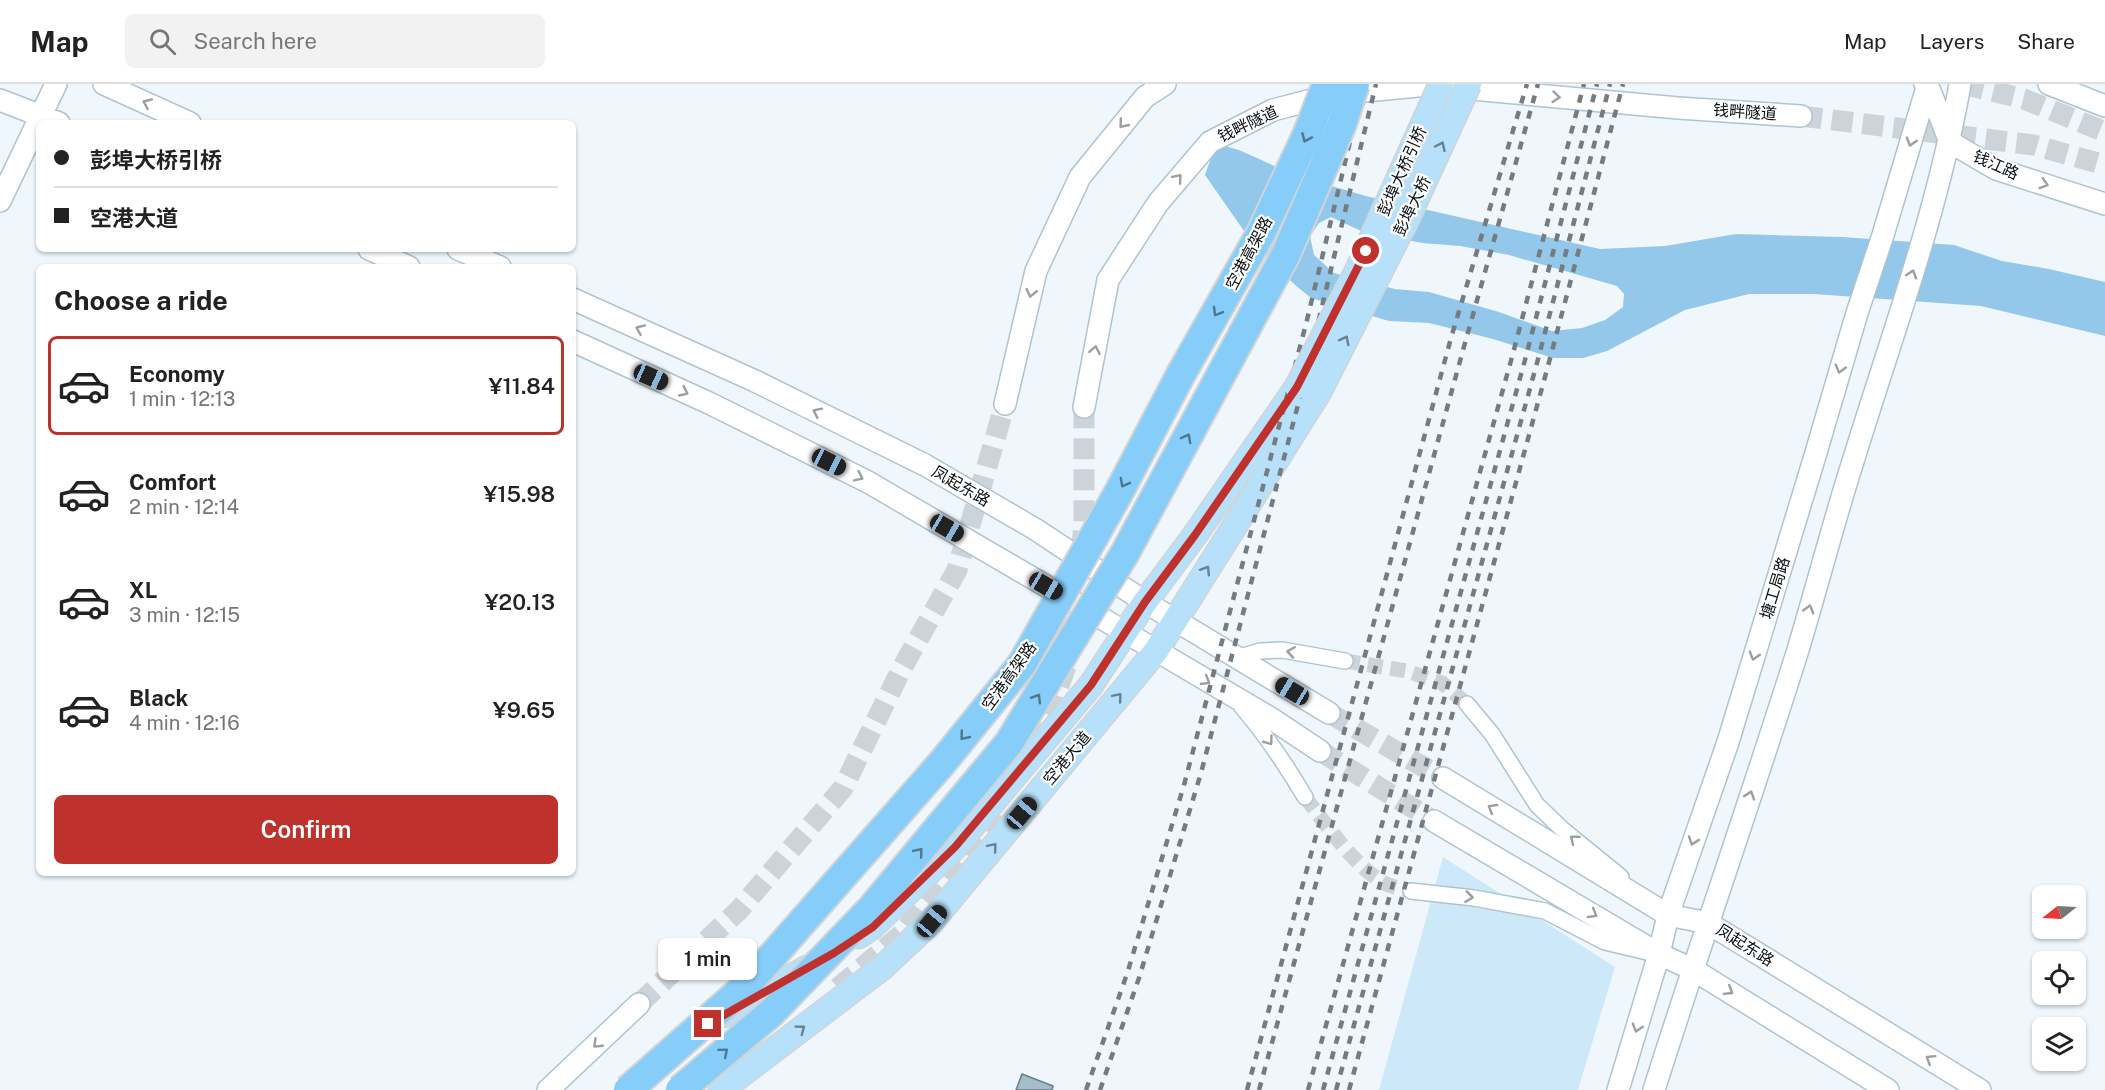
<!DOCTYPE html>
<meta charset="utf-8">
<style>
body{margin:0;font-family:"Public Sans","Noto Sans SC",sans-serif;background:#f2f2f2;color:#222;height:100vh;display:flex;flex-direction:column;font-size:22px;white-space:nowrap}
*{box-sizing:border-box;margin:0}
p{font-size:20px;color:#767676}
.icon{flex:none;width:33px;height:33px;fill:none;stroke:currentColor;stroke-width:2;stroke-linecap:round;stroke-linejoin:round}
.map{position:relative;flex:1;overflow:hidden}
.drawer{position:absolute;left:36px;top:180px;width:540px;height:612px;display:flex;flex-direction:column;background:#fff;border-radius:9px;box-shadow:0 2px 4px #0004}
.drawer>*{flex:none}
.hud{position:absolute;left:36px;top:36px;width:540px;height:132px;border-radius:9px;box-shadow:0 2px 4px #0004;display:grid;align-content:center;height:132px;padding:0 18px;background:#fff}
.needle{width:39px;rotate:252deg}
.tools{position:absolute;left:2032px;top:801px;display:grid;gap:12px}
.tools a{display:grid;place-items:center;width:54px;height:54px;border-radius:9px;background:#fff;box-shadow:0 2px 4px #0004;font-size:30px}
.end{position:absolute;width:27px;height:27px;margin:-14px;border:8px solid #bf312c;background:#fff;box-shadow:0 0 0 3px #fff}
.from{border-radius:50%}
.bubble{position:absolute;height:42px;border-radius:9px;background:#fff;box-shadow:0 2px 4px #0004;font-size:20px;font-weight:600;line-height:42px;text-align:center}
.car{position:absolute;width:18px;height:36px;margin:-18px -9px;border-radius:8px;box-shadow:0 0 4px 2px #0007;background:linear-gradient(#222 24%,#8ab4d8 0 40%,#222 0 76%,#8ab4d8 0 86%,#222 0)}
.hud b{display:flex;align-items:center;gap:21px;height:57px;font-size:22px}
.hud b+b{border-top:2px solid #e0e0e0}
.hud i{width:15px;height:15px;background:#222}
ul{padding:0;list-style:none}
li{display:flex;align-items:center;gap:18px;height:99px;margin:0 12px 9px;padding:0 6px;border:3px solid transparent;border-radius:9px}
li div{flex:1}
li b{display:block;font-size:22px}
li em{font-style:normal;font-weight:600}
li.current{border-color:#bf312c}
li>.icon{width:54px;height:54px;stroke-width:1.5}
h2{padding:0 18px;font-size:27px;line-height:72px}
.action{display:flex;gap:12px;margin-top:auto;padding:12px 18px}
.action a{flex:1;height:69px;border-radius:9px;background:#bf312c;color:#fff;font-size:24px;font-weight:600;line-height:69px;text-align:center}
header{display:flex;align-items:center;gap:36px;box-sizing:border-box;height:84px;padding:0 30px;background:#fff;border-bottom:2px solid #e0e0e0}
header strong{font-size:28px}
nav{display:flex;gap:33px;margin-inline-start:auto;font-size:21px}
.search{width:420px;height:54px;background:#f2f2f2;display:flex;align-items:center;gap:15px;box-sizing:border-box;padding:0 21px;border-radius:9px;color:#767676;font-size:22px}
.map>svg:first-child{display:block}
</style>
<header>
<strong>Map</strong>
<div class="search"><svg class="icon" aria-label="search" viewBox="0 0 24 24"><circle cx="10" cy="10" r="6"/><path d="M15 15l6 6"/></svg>Search here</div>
<nav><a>Map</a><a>Layers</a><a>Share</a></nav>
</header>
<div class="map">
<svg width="2105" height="1006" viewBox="0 0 2105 1006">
<defs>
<filter id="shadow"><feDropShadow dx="3.5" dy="6" stdDeviation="0" flood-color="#0004"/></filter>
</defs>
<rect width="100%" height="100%" fill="#eff7fd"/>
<path fill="#cde8f9" d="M 1443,773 L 1615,883 L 1578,1006 L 1379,1006 Z"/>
<path fill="#93c8eb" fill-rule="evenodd" d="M 1221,61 L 1239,66 L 1297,92 L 1366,112 L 1600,165 L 1665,162 L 1736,150 L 1842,153 L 1954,161 L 2002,177 L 2049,185 L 2105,198 L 2105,252 L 1981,222 L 1814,210 L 1749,210 L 1685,226 L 1607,267 L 1583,274 L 1553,274 L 1493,255 L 1429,239 L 1389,237 L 1311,214 L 1294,200 L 1251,157 L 1205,91 L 1211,74 ZM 1331,133 L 1361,147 L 1422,159 L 1460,162 L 1509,171 L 1617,202 L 1624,210 L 1623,223 L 1605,236 L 1582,244 L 1552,247 L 1499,228 L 1429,208 L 1395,205 L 1334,189 L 1314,171 L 1310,152 L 1319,139 Z"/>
<path fill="#a7bcca" stroke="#6a7e8a" stroke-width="1.5" filter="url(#shadow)" d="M 1022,990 L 1053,1002 L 1052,1006 L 1016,1006 Z"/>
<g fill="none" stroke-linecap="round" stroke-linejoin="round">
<path stroke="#ccd4da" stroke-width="15" stroke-dasharray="15 8" stroke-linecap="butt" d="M 1345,577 L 1407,587 L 1442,599 L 1467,620
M 1305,713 C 1326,740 1354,782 1384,799 C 1392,803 1403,805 1411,807"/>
<path stroke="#ccd4da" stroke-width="21" stroke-dasharray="21 10" stroke-linecap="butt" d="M 1963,0 L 2024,15 L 2105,48
M 1801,32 L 2034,61 L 2105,81
M 1081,468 L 1084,442 L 1084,323
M 1329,629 L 1443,694
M 1038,660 L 1066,582
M 1320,667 L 1434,737
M 838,904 L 902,850 L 998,728
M 639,920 L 740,825 L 843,704 L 902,584 L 957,486 L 1005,320"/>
<g stroke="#afc3d1" stroke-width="18">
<path id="street" d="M 1237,574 L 1260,567 L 1282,566 L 1345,577
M 1467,620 L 1492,650 L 1537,721 L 1562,745 L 1621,793
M 1242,623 C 1266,651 1286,681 1305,713
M 1411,807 L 1474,814 L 1545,827 L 1605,858 L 1647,868"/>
</g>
<g stroke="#afc3d1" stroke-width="24">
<path id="secondary" d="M 104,0 L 190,39
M 1925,0 L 1928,2 L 1950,58 L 1996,85 L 2105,120
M 2049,0 L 2105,22
M 0,16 L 59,39
M 0,117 L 56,0
M 369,165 L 409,183
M 458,165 L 500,183
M 573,215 L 755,297 L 925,381 L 1035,445 L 1145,518 L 1329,629
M 573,257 L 709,319 L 868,398 L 1125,548 L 1272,635 L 1320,667
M 1005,320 L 1036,187 L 1080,93 L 1145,13 L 1165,0
M 1084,323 L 1108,196 L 1158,119 L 1210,58 L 1273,26 L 1335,10 L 1428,1 L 1678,24 L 1801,32
M 1443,694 L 1668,831 L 1708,839 L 1980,1006
M 1434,737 L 1659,870 L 1692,885 L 1888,1006
M 548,1006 L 639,920
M 1618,1006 L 1659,870 L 1668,831 L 1728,658 L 1815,372 L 1857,229 L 1883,151 L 1928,0
M 1654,1006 C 1700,860 1751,715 1797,569 C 1817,503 1834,436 1855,371 C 1893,248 1938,127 1960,0"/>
</g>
<g stroke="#d2d4d4" stroke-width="27">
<path id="primary" d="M 859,852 L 872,843 L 955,763 L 1091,601 L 1145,518 L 1195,451 L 1297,303
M 724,931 L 807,884
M 721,1006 L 883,883 L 932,837 L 1156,567 L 1319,308"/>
</g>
<use href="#street" stroke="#fff" stroke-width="15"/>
<use href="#secondary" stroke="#fff" stroke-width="21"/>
<use href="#primary" stroke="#b7e1fb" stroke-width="24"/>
<path stroke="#747c81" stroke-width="4.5" stroke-dasharray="8 8" stroke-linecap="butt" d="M 1086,1006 L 1127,890 L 1184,701 L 1306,240 L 1364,0
M 1100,1006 L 1139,894 L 1201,689 L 1299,317 L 1376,0
M 1247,1006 L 1451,254 L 1527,0
M 1259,1006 L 1465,259 L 1538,0
M 1308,1006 L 1512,273 L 1584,0
M 1323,1006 L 1525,276 L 1597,0
M 1336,1006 L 1537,279 L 1610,0
M 1349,1006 L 1548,282 L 1623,0"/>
<g stroke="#d2d4d4" stroke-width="27" stroke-linecap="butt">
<path id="primary-bridge" d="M 1297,303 L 1357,187 L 1441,0
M 1319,308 L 1407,135 L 1469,0"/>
</g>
<g stroke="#d2d4d4" stroke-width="32" stroke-linecap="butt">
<path id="highway-bridge" d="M 628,1006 L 745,903 L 942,679 L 1022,580 L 1119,408 L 1181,290 L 1261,149 L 1307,51 L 1327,0
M 680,1006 L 771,929 L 872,824 L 1009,659 L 1125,469 L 1286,170 L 1342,40 L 1355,0"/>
</g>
<use href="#primary-bridge" stroke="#b7e1fb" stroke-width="24"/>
<use href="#highway-bridge" stroke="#87cdf9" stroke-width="28"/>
</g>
<defs><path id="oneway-chevron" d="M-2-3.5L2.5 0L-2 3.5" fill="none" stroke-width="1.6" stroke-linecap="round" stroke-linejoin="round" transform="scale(1.5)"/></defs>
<g stroke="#9c9fa0">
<use href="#oneway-chevron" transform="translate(1556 13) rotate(5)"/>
<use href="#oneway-chevron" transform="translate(147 19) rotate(-156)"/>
<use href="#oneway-chevron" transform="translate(1123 40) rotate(129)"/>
<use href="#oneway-chevron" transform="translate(1911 58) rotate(107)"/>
<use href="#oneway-chevron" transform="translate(1178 94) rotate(-49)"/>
<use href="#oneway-chevron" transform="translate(2044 100) rotate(18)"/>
<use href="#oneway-chevron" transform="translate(1912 190) rotate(-72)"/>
<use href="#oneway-chevron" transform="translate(1031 209) rotate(103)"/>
<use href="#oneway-chevron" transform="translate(640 245) rotate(-156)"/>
<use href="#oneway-chevron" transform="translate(1095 266) rotate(-79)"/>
<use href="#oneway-chevron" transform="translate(1840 285) rotate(106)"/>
<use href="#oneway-chevron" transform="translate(684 308) rotate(25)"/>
<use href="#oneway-chevron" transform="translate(817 328) rotate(-154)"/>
<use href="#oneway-chevron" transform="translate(859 393) rotate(26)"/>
<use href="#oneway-chevron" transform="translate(1809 525) rotate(-74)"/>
<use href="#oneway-chevron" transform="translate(1291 568) rotate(-171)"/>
<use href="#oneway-chevron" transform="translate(1754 572) rotate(107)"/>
<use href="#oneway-chevron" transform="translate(1206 597) rotate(31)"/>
<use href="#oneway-chevron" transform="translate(1269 657) rotate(54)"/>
<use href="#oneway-chevron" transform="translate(1750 711) rotate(-72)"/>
<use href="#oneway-chevron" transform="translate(1492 724) rotate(-149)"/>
<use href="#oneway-chevron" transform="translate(1574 755) rotate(-141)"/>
<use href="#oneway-chevron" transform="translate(1693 757) rotate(109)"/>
<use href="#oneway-chevron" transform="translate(1469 813) rotate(7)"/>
<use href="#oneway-chevron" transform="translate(1593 830) rotate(31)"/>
<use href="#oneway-chevron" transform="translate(1729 907) rotate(32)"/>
<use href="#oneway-chevron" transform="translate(1637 944) rotate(107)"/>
<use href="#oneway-chevron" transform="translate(597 960) rotate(136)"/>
<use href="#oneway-chevron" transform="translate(1930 975) rotate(-148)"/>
</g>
<g stroke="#4d7791">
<use href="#oneway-chevron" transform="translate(1306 54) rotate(114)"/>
<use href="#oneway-chevron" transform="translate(1217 228) rotate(120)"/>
<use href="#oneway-chevron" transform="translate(1187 354) rotate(-62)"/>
<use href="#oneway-chevron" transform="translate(1124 399) rotate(118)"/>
<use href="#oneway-chevron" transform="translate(1037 614) rotate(-59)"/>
<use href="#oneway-chevron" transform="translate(964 652) rotate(129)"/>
<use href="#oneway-chevron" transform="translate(919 768) rotate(-50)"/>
<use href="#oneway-chevron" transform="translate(724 968) rotate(-40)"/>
</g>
<g stroke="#688292">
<use href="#oneway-chevron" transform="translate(1441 62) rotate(-65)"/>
<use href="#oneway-chevron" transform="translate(1345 256) rotate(-63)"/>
<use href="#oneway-chevron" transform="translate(1206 486) rotate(-58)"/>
<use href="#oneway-chevron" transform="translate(1118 613) rotate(-50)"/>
<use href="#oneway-chevron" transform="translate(993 763) rotate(-50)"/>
<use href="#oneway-chevron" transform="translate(801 945) rotate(-37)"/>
</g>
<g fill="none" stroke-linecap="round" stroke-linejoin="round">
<path stroke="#bf312c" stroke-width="8" d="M 708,940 L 834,869 L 873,843 L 955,763 L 1091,601 L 1145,518 L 1195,451 L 1297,303 L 1366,167"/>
</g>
<g text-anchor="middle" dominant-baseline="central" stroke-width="4.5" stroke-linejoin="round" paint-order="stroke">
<g font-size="16" fill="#070e12" stroke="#fff">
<text transform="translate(1745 28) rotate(4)">钱畔隧道</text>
<text transform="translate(1248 40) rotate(-25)">钱畔隧道</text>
<text transform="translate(1996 81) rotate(24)">钱江路</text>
<text transform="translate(1402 87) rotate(-66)">彭埠大桥引桥</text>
<text transform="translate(1412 122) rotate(-64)">彭埠大桥</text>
<text transform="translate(1249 169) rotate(-62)">空港高架路</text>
<text transform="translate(961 402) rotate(30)">凤起东路</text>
<text transform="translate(1775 504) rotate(-73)">塘工局路</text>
<text transform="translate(1009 592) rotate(-54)">空港高架路</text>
<text transform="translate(1067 674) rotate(-50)">空港大道</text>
<text transform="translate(1745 861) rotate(32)">凤起东路</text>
</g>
</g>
</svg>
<div class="tools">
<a><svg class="needle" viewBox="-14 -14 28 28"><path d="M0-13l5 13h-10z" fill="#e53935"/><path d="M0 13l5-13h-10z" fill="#767676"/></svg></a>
<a><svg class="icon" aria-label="locate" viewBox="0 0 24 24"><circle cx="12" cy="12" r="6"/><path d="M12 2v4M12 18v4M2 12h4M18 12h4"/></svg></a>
<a><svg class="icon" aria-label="layers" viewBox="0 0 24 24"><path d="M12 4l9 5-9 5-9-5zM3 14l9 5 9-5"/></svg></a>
</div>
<i class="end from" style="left:1366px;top:167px"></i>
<i class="end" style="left:708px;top:940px"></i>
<div class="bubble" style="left:658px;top:854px;width:99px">1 min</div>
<i class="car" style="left:651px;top:293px;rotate:114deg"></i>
<i class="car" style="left:829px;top:378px;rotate:117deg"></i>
<i class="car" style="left:947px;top:444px;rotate:120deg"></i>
<i class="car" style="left:1046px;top:502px;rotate:120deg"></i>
<i class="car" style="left:1292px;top:607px;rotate:301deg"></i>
<i class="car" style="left:1022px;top:729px;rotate:40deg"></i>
<i class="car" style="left:932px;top:837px;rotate:40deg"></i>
<div class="hud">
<b><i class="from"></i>彭埠大桥引桥</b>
<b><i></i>空港大道</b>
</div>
<section class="drawer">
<h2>Choose a ride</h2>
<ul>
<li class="current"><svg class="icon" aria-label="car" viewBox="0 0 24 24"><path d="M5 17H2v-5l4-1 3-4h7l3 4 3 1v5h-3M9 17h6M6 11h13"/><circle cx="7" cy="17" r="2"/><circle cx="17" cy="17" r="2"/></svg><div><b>Economy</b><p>1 min · 12:13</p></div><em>¥11.84</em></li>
<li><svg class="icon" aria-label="car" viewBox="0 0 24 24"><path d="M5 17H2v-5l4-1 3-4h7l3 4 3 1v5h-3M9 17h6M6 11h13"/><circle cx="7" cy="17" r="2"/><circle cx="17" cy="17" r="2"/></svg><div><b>Comfort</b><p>2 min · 12:14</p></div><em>¥15.98</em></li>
<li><svg class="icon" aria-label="car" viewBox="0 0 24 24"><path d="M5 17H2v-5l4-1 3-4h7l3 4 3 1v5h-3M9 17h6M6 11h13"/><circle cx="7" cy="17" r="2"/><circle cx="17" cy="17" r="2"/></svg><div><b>XL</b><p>3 min · 12:15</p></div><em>¥20.13</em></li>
<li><svg class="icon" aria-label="car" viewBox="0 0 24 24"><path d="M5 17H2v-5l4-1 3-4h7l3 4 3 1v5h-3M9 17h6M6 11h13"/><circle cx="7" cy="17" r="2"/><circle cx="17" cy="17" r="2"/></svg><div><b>Black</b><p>4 min · 12:16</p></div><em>¥9.65</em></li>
</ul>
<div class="action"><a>Confirm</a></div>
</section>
</div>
